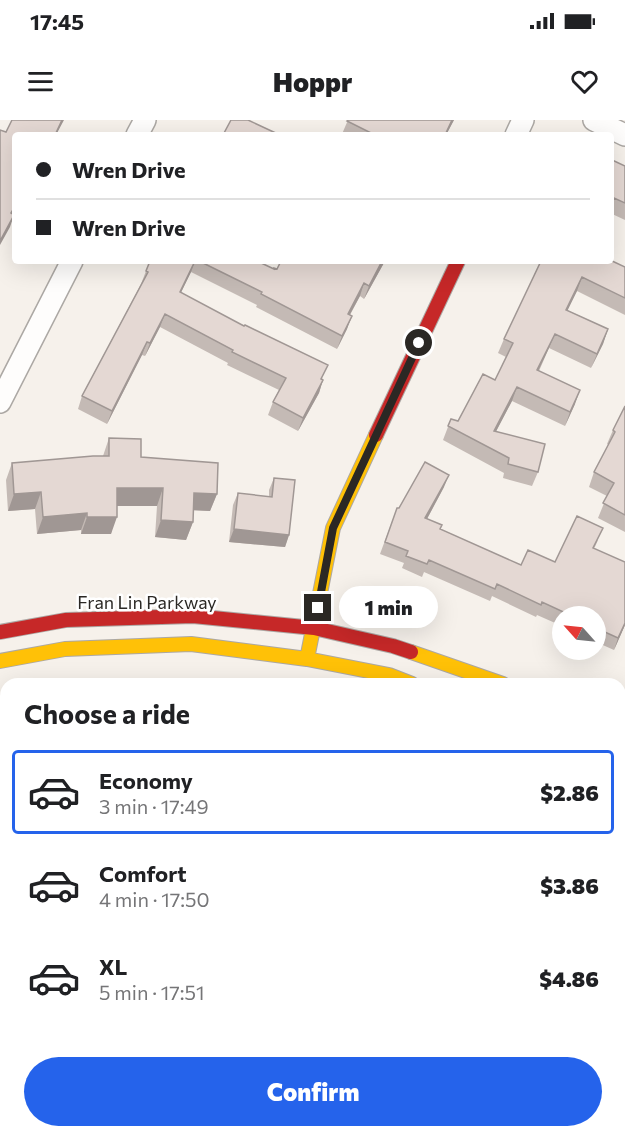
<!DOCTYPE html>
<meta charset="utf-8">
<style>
body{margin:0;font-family:Commissioner,sans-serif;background:#f6f6f6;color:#202124;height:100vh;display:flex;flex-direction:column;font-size:22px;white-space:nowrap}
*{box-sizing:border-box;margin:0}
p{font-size:20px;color:#757577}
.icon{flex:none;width:33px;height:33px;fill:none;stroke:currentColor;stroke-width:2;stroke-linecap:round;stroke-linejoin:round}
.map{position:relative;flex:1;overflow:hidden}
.panel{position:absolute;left:0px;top:558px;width:626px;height:460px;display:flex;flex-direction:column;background:#fff;border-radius:18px 18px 0 0;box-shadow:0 6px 24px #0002}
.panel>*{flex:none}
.hud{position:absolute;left:12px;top:12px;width:602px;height:132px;border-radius:6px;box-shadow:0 6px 24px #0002;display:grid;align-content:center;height:132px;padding:0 24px;background:#fff}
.needle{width:39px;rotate:297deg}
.buttons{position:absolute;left:552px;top:486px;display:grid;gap:12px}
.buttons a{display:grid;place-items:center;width:54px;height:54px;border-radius:50%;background:#fff;box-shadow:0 6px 24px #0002;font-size:30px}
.end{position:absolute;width:27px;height:27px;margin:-14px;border:8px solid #2b2824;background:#fff;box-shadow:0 0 0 3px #fff}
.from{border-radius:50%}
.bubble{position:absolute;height:42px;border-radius:21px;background:#fff;box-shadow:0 6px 24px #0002;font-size:20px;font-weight:800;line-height:42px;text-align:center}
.hud b{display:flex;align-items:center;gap:21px;height:57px;font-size:22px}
.hud b+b{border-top:2px solid #e0e0e0}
.hud i{width:15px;height:15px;background:#202124}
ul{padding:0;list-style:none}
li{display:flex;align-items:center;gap:18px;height:84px;margin:0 12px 9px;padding:0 12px;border:3px solid transparent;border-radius:6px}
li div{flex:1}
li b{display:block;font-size:22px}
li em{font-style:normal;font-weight:800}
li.current{border-color:#2563eb}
li>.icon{width:54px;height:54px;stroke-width:1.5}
h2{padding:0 24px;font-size:27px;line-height:72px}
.primary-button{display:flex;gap:12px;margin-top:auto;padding:12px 24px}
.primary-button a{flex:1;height:69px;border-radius:36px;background:#2563eb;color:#fff;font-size:24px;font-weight:800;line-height:69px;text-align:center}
.status{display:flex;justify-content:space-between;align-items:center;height:42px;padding:0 30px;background:#fff;direction:ltr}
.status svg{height:16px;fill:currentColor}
header{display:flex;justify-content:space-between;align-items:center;height:78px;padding:0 24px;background:#fff;font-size:27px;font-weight:800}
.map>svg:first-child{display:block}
</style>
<div class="status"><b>17:45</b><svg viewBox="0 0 49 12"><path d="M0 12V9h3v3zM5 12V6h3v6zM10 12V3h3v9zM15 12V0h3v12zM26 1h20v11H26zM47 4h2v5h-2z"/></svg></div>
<header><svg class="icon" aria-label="menu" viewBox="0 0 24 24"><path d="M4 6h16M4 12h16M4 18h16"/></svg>Hoppr<svg class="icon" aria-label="heart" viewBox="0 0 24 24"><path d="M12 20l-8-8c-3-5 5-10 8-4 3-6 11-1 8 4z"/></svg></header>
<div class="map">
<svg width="625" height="1018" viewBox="0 0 625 1018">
<rect width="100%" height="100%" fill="#f6f1eb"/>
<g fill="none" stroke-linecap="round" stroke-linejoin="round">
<g stroke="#aca8a4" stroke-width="24">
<path id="street" d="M 594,0 L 625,15
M 137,15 L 145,0
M 516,15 L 523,0
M 0,282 L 72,141
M 620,601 L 625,591
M 0,907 L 6,905
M 515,1012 L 527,1018"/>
</g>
<g stroke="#aca8a4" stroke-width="16">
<path id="slow" d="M 411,532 L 503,564
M 307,539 L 333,408 L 376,315
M 0,541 L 65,529 L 191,524 L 307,539 L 389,555 L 412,564
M 620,655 L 625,658"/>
</g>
<g stroke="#aca8a4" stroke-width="16">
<path id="jam" d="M 376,315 L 458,141
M 0,512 L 66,500 L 193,496 L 314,508 L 393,526 L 411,532
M 620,616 L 625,619"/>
</g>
<use href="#street" stroke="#fefdfc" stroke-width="21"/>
<use href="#slow" stroke="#ffc107" stroke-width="14"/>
<use href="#jam" stroke="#c62828" stroke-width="14"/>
</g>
<path fill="#c4bab5" d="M 348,0 L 454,0 L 446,15 L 344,15 L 342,14 Z
M 610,39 L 625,46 L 625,100 L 610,93 Z
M 150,141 L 257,141 L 274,149 L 277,149 L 281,141 L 385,141 L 364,179 L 360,176 L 350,195 L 347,209 L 337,229 L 256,187 L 257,185 L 191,152 L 181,172 L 323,259 L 319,273 L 298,311 L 268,295 L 273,282 L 279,270 L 227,245 L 228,243 L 160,207 L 145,236 L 142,235 L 107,304 L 78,289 L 82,276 L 141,164 L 146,151 Z
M 541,141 L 625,147 L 625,195 L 577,171 L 567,190 L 608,209 L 603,224 L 591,248 L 549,228 L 539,251 L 575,284 L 565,306 L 512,281 L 496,311 L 538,352 L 532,366 L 503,358 L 504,353 L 443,320 L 451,299 L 458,301 L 495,260 L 506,237 L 498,233 L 504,219 Z
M 625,286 L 625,412 L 598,398 L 607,376 L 589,367 L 594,352 L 609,325 L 607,324 L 613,310 Z
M 109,318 L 141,337 L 217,374 L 210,391 L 193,390 L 193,402 L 186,420 L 155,417 L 157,386 L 117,386 L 111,414 L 81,414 L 81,410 L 37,414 L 35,389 L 8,391 L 6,360 L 12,343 L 103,336 Z
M 274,358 L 289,415 L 285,427 L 229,422 L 233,385 L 238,373 L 269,377 L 269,370 Z
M 444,367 L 427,399 L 440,409 L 521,445 L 555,442 L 598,420 L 594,429 L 625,442 L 625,505 L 614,530 L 596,522 L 596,496 L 562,496 L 562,506 L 537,495 L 536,497 L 492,476 L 490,481 L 424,452 L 422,457 L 402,448 L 404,443 L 380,434 L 397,388 L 399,388 Z
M 620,726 L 625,729 L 625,808 L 620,805 Z
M 6,753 L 6,828 L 0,830 L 0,755 Z
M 620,850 L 625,853 L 625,889 L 621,897 L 625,899 L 625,972 L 620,969 Z
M 0,968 L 6,1012 L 128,1012 L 127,1018 L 96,1018 L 96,1015 L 86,1018 L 0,1018 Z
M 224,1012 L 279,1012 L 277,1018 L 222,1018 Z
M 292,1012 L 404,1012 L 402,1017 L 404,1018 L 304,1018 Z"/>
<path fill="#a09794" d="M 62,0 L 64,0 L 56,15 L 55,15 Z
M 452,0 L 454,0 L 446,15 L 445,15 Z
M 14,95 L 10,107 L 0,125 L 0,121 Z
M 195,141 L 191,152 L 175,185 L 180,172 Z
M 382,141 L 385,141 L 364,179 L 369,166 Z
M 582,157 L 577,171 L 561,204 L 566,190 Z
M 364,163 L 360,176 L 343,207 L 348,194 Z
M 165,194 L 160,207 L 145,236 L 150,223 Z
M 352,196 L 347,209 L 337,229 L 342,216 Z
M 608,209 L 603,224 L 591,248 L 597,234 Z
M 555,214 L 549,228 L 532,264 L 537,250 Z
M 147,222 L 142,235 L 107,304 L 112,291 Z
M 323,260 L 319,273 L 298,311 L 303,298 Z
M 517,267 L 512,281 L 489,325 L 494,311 Z
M 580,270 L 575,284 L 565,306 L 570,292 Z
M 449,355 L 444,367 L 421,410 L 425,398 Z
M 117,368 L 163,368 L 157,386 L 111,386 Z
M 41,372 L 35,389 L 8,391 L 14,374 Z
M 194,373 L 217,374 L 210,391 L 188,390 Z
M 87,393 L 81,410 L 37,414 L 43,397 Z
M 87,397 L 117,397 L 111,414 L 81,414 Z
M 161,400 L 193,402 L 186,420 L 155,417 Z
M 234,409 L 289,415 L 285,427 L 229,422 Z
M 625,503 L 625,505 L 614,530 L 618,518 Z
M 6,655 L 6,666 L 0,667 L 0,656 Z
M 6,815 L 6,828 L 0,830 L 0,825 L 3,816 Z
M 625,884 L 625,889 L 620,899 L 620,895 Z
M 62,1012 L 97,1012 L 96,1015 L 86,1018 L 44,1018 Z"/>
<path fill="#e4d8d3" stroke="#a09794" stroke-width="1.5" d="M 12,0 L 62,0 L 55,15 L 15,15 L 15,86 L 11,93 L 14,95 L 0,121 L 0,10 L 6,12 Z
M 231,0 L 248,0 L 280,15 L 223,15 Z
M 348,0 L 452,0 L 445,15 L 375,15 L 347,1 Z
M 610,39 L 625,46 L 625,83 L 614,78 L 610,86 Z
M 610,140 L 625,147 L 625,178 L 582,157 L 566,190 L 608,209 L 597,234 L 555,214 L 537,250 L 580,270 L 570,292 L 517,267 L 494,311 L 545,324 L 538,352 L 508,344 L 509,338 L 448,306 L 451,299 L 458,301 L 483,254 L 495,260 L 513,223 L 504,219 L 541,141 L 610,141 Z
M 150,141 L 195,141 L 180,172 L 244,206 L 245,205 L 328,245 L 321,259 L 323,260 L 303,298 L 273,282 L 286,258 L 232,232 L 233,230 L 165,194 L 150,223 L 147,222 L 112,291 L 82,276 L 148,152 L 146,151 Z
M 199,141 L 257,141 L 274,149 L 274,148 L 277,149 L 281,141 L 382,141 L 369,166 L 364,163 L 348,194 L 352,196 L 342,216 L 261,174 L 262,172 Z
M 625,286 L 625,395 L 603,383 L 614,363 L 594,352 L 615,312 L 613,310 Z
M 109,318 L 141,319 L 141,337 L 218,343 L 217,374 L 194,373 L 193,402 L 161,400 L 163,368 L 117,368 L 117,397 L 87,397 L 87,393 L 43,397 L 41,372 L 14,374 L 12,343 L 93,336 L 109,336 Z
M 425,342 L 449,355 L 425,398 L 442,405 L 440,409 L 521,445 L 528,430 L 555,442 L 577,396 L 603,408 L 593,428 L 625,442 L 625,503 L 618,518 L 596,508 L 596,496 L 572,496 L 542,482 L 541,485 L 497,464 L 495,469 L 429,440 L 427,444 L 406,436 L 408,431 L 385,422 L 397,388 L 399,388 Z
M 274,358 L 295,360 L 289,415 L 234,409 L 238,373 L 272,377 Z
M 6,610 L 6,655 L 0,656 L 0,611 Z
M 620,726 L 625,729 L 625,791 L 620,789 Z
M 6,753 L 6,815 L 3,816 L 0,804 L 0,755 Z
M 620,850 L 625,853 L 625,884 L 620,895 Z
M 620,896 L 625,899 L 625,954 L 620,951 Z
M 0,968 L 6,979 L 6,1012 L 62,1012 L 44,1018 L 1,1018 L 0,1013 Z
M 100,1012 L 128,1012 L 127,1018 L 100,1018 Z
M 225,1012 L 258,1012 L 255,1018 L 239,1018 Z
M 258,1012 L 278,1012 L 276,1018 L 272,1018 Z
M 329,1012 L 404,1012 L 402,1017 L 404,1018 L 341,1018 Z"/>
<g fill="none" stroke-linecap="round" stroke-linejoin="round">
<path stroke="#2b2824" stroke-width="8" d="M 318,488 L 333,408 L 419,223"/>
</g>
<g text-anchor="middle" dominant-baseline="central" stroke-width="5" stroke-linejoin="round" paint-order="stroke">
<g font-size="18" fill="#2b2824" stroke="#fff">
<text x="147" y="482">Fran Lin Parkway</text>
</g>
</g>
</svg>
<div class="buttons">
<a><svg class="needle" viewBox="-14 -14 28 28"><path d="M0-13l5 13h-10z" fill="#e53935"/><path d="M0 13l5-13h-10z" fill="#757577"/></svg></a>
</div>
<i class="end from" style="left:419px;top:223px"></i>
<i class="end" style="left:318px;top:488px"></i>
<div class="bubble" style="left:339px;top:466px;width:99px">1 min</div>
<div class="hud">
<b><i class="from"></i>Wren Drive</b>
<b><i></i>Wren Drive</b>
</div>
<section class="panel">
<h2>Choose a ride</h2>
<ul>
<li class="current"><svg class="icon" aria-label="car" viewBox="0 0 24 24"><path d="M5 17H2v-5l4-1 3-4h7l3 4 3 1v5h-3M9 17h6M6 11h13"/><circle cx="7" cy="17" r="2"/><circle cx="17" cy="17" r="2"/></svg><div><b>Economy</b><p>3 min · 17:49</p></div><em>$2.86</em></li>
<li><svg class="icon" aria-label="car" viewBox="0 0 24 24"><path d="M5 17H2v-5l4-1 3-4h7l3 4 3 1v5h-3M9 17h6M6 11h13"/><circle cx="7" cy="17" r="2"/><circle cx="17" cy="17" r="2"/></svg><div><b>Comfort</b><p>4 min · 17:50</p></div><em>$3.86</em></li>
<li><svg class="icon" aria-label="car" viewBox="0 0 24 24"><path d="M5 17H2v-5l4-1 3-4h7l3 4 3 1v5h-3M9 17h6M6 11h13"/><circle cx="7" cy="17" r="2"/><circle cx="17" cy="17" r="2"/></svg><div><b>XL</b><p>5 min · 17:51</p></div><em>$4.86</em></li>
</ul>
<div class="primary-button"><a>Confirm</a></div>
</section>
</div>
